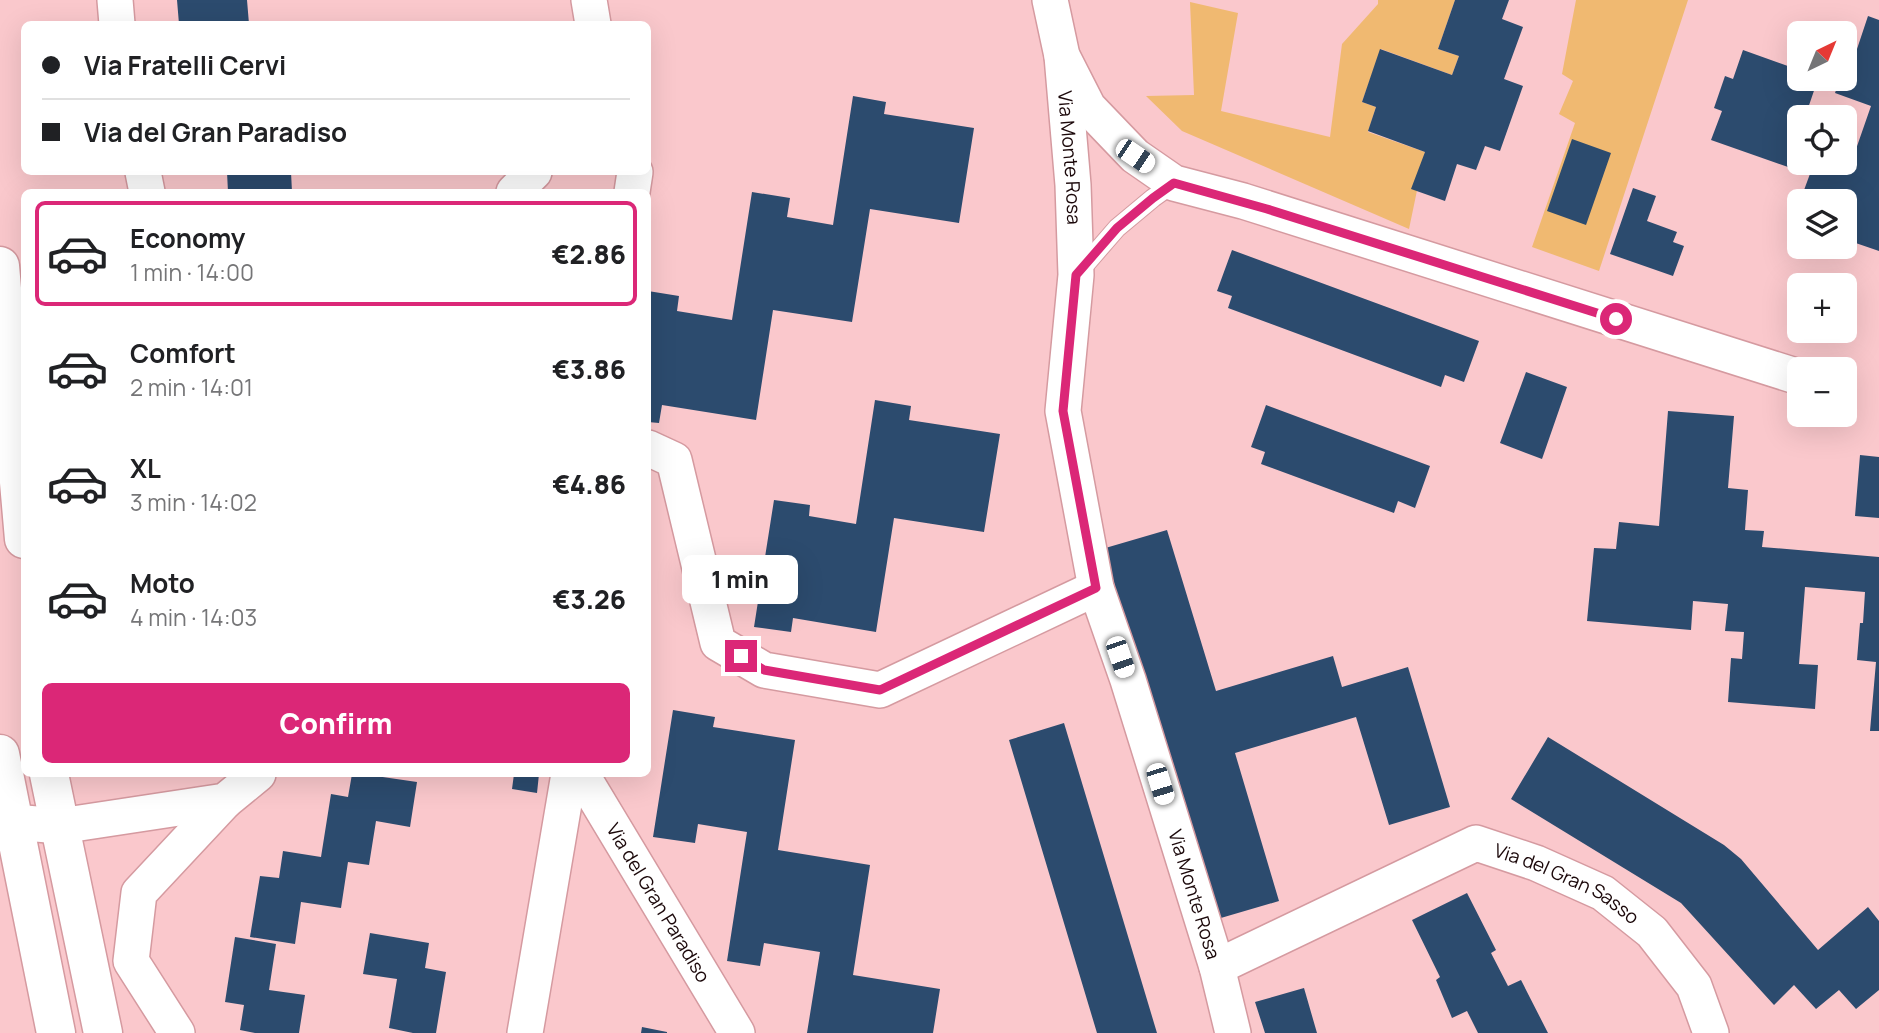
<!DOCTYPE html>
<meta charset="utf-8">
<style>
body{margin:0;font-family:Manrope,sans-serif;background:#f2f2f2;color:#202124;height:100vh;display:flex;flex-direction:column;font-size:26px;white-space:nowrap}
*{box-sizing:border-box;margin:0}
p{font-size:23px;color:#757577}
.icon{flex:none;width:38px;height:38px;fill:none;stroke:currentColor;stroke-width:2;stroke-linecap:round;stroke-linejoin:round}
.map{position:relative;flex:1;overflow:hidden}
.drawer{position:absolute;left:21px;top:189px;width:630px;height:588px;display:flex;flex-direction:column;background:#fff;border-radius:10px;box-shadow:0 7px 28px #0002}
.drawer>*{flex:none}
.guide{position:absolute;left:21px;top:21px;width:630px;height:154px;border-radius:10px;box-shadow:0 7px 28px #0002;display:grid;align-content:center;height:154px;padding:0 21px;background:#fff}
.needle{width:46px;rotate:43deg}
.buttons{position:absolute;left:1787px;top:21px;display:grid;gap:14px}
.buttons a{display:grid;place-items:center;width:70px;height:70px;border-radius:10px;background:#fff;box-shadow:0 7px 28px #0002;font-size:35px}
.end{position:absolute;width:32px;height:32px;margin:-16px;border:9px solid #db2777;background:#fff;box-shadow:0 0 0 4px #fff}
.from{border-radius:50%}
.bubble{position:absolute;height:49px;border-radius:10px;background:#fff;box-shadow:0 7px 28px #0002;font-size:23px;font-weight:800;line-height:49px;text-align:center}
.car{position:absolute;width:21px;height:42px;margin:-21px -10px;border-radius:9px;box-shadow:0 0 5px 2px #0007;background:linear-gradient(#fff 24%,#345 0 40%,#fff 0 76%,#345 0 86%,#fff 0)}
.guide b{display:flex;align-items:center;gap:24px;height:66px;font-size:26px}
.guide b+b{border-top:2px solid #e0e0e0}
.guide i{width:18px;height:18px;background:#202124}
ul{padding:12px 0 0;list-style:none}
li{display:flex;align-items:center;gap:21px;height:105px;margin:0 14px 10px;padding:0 7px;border:4px solid transparent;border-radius:10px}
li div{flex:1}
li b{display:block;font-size:26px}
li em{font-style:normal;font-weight:800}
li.current{border-color:#db2777}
li>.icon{width:63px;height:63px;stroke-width:1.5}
.button{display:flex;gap:14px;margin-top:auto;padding:14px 21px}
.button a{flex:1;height:80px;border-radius:10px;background:#db2777;color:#fff;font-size:28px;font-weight:800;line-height:80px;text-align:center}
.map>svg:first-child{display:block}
</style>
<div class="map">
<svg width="1879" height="1033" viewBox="0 0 1879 1033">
<rect width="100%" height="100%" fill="#fac8cc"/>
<path fill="#f0b971" d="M 1378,0 L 1455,0 L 1438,49 L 1459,56 L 1452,75 L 1381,49 L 1362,102 L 1376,107 L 1368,132 L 1425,152 L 1409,229 L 1182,131 L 1146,96 L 1194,95 L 1190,2 L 1238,13 L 1221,111 L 1330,137 L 1342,44 L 1378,4 Z
M 1576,0 L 1688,0 L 1599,271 L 1532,247 L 1575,123 L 1559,114 L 1573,81 L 1562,74 Z"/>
<path fill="#2c4b6e" d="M 177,0 L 247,0 L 249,24 L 179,24 Z
M 1455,0 L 1509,0 L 1502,19 L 1523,27 L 1504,79 L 1523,86 L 1500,151 L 1485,146 L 1476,170 L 1457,164 L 1445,201 L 1411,189 L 1425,152 L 1368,131 L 1376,107 L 1362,102 L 1380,49 L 1452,75 L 1459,56 L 1438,49 Z
M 1868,16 L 1879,20 L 1879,251 L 1844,239 L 1844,201 L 1800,201 L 1814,163 L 1844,163 L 1844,148 L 1855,152 L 1871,106 L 1835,93 L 1840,79 L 1844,79 L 1844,66 L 1849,53 L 1855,55 Z
M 1743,50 L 1799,70 L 1799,79 L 1818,79 L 1805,117 L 1799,117 L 1799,134 L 1788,167 L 1711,140 L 1722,111 L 1714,108 L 1725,76 L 1733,79 Z
M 853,96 L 886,102 L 884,114 L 974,128 L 959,223 L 870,209 L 852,322 L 773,310 L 756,420 L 662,405 L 659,423 L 648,422 L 648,291 L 679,296 L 677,311 L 732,320 L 752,192 L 790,198 L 787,217 L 833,225 Z
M 1572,139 L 1611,153 L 1586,225 L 1547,211 Z
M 227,172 L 291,172 L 292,192 L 228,192 Z
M 1633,188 L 1656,196 L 1647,221 L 1677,232 L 1673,242 L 1684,246 L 1673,276 L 1610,254 Z
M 1232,250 L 1479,341 L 1464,382 L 1445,375 L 1441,387 L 1228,308 L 1232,296 L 1217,291 Z
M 1526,372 L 1567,387 L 1542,459 L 1500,443 Z
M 875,400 L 911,406 L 909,420 L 1000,434 L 984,532 L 894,518 L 876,632 L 793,618 L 791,632 L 754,627 L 774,500 L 810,505 L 809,516 L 856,524 Z
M 1266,405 L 1430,466 L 1415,508 L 1398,501 L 1394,513 L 1261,464 L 1265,452 L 1251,447 Z
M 1668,411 L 1734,416 L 1728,488 L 1748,490 L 1745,530 L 1764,531 L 1762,547 L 1879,557 L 1879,731 L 1870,731 L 1876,662 L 1857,660 L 1860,623 L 1863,623 L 1865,592 L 1805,587 L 1799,664 L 1818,665 L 1815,709 L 1728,702 L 1731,658 L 1742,659 L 1744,632 L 1725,631 L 1728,604 L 1693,601 L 1691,630 L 1587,621 L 1594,548 L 1616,549 L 1619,522 L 1659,526 Z
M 1860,455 L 1879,457 L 1879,518 L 1855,516 Z
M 1167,530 L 1216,691 L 1333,656 L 1342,687 L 1408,667 L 1450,807 L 1389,825 L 1356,717 L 1235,753 L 1279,901 L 1214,920 L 1102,549 Z
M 673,710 L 715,717 L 713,727 L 795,740 L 778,850 L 870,865 L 853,975 L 940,989 L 933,1033 L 807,1033 L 820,952 L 764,943 L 760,966 L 727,961 L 747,832 L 698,824 L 695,843 L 653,837 Z
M 1064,723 L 1157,1033 L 1097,1033 L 1009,740 Z
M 1548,737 L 1724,845 L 1741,859 L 1818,950 L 1868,907 L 1879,921 L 1879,990 L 1856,1009 L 1839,990 L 1816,1009 L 1794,985 L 1774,1005 L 1681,903 L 1511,799 Z
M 352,774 L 362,774 L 417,782 L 410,827 L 376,821 L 369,865 L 348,862 L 341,908 L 301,902 L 295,944 L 250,937 L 260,876 L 279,878 L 283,851 L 321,857 L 331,794 L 348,797 Z
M 514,774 L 539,774 L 537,793 L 512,789 Z
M 1467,893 L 1496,950 L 1491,953 L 1508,986 L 1521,980 L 1548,1033 L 1478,1033 L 1467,1011 L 1452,1018 L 1436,980 L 1440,977 L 1412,920 Z
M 370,933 L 429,943 L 425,968 L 446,972 L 436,1033 L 413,1033 L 389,1028 L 397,979 L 363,974 Z
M 235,937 L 276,944 L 269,990 L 305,995 L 299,1033 L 255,1033 L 240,1030 L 244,1005 L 225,1002 Z
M 1304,988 L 1317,1033 L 1265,1033 L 1255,1002 Z
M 642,1027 L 667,1032 L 667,1033 L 641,1033 Z"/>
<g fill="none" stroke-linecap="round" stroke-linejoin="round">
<g stroke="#d59aa0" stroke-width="20">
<path id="lane" d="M 1078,273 L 1117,228 L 1153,198 L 1174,183"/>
</g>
<g stroke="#d59aa0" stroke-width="38">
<g id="street">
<path d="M 115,0 L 117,24"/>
<path d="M 589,0 L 593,24"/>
<path d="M 1050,0 L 1062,56 L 1088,107 L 1135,156 L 1174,183 L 1243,201 L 1799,377"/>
<path id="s1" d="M 1062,56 L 1073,185 L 1076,275 L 1063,411 L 1096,588 L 1128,680 L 1217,967 L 1233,1033"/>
<path d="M 143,172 L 147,192"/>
<path d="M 514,192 L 534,172"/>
<path d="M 632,192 L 635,172"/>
<path d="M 648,448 L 674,460 L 718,643 L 764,670 L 880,690 L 1096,588"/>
<path id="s2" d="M 578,774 L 589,787 L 737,1033"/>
<path d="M 13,822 L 60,826 L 225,801 L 258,774"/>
<path id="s3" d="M 1217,967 L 1476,843 L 1536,863 L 1603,893 L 1652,932 L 1694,986 L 1711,1033"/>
<path d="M 177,1033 L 131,961 L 139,893 L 225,801"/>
<path d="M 525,1033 L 569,774"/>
</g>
</g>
<g stroke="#d59aa0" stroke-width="41">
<path id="secondary" d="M 0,266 L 24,539
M 0,754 L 56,1033
M 49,774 L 103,1033"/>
</g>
<use href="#lane" stroke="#fff" stroke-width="18"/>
<use href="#street" stroke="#fff" stroke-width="35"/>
<use href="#secondary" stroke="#fff" stroke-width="38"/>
</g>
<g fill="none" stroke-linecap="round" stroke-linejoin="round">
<path stroke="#db2777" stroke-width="9" d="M 741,656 L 764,670 L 880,690 L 1096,588 L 1063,411 L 1076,275 L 1117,228 L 1153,198 L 1174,183 L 1267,209 L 1616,319"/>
</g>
<g text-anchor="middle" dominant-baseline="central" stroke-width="7" stroke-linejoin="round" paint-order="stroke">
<g font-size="19" fill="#1b080a" stroke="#fcf6f6">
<text stroke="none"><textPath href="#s1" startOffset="102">Via Monte Rosa</textPath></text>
<text stroke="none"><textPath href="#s3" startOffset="387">Via del Gran Sasso</textPath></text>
<text stroke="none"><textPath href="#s1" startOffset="858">Via Monte Rosa</textPath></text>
<text stroke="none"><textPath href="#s2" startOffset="152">Via del Gran Paradiso</textPath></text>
</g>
</g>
</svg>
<div class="buttons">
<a><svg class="needle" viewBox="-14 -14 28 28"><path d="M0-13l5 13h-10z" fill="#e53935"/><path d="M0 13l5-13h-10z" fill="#757577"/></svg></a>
<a><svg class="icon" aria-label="locate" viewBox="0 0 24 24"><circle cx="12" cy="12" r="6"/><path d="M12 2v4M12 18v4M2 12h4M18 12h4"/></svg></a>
<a><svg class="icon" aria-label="layers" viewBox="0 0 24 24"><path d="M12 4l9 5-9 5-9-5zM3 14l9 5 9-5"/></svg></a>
<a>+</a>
<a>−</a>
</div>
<i class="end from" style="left:1616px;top:319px"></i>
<i class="end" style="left:741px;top:656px"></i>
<div class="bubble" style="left:682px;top:555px;width:116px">1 min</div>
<i class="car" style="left:1135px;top:156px;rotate:124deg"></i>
<i class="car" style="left:1120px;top:657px;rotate:161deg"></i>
<i class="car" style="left:1160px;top:784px;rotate:163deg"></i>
<div class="guide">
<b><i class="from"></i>Via Fratelli Cervi</b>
<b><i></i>Via del Gran Paradiso</b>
</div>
<section class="drawer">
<ul>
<li class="current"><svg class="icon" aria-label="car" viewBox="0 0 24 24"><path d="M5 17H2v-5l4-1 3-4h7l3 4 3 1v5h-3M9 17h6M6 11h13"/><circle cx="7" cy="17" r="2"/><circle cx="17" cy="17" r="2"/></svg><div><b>Economy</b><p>1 min · 14:00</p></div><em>€2.86</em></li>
<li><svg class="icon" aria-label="car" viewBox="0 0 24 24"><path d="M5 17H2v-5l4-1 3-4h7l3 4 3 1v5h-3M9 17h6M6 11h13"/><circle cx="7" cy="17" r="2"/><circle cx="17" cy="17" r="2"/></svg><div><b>Comfort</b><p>2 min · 14:01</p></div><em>€3.86</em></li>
<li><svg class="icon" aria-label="car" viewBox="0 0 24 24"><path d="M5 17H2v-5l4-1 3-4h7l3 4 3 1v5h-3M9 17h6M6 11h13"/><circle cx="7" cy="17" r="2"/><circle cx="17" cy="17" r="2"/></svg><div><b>XL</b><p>3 min · 14:02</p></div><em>€4.86</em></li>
<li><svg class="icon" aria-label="car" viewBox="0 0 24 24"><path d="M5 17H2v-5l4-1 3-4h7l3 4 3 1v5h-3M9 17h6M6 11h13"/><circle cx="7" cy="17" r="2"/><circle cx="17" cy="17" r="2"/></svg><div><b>Moto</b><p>4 min · 14:03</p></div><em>€3.26</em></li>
</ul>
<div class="button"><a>Confirm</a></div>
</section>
</div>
